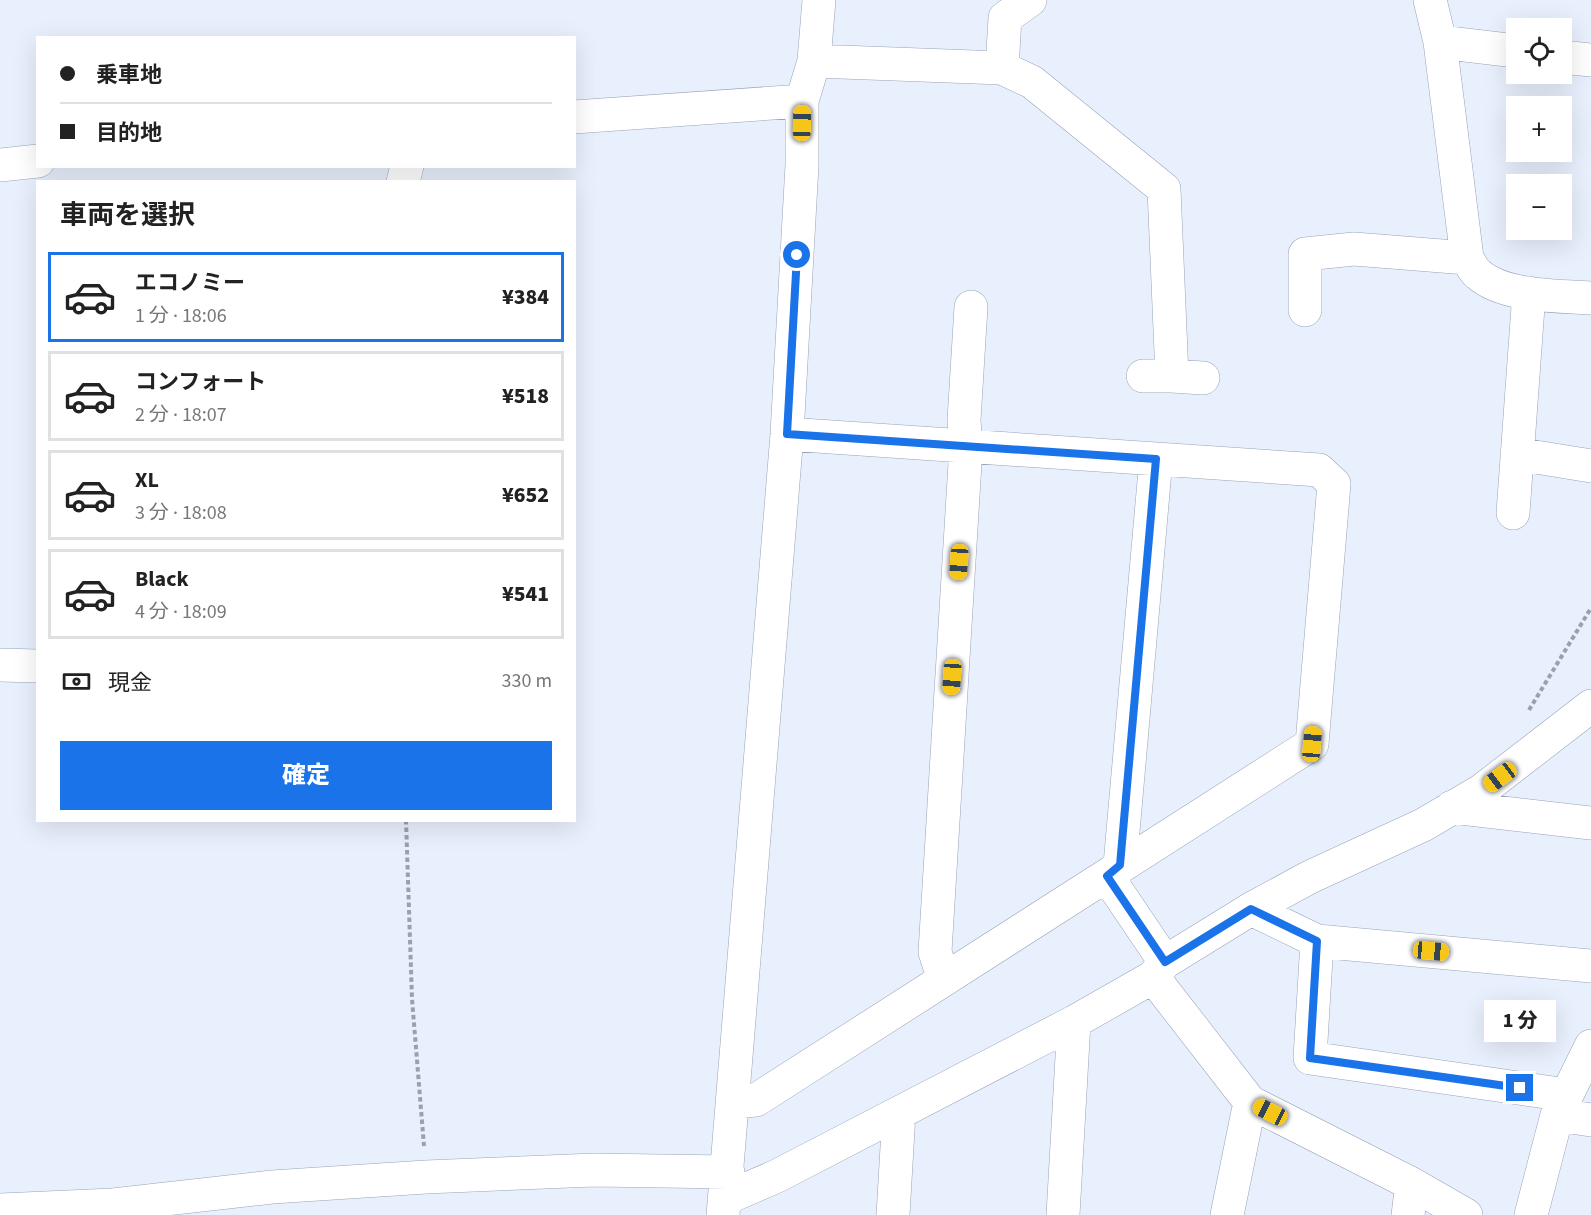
<!DOCTYPE html>
<html lang="ja">
<meta charset="utf-8">
<style>
body{margin:0;font-family:"Source Sans 3","Noto Sans JP",sans-serif;background:#f6f6f6;color:#222;height:100vh;display:flex;flex-direction:column;font-size:22px;white-space:nowrap}
*{box-sizing:border-box;margin:0}
p{font-size:20px;color:#767676}
.icon{flex:none;width:33px;height:33px;fill:none;stroke:currentColor;stroke-width:2;stroke-linecap:round;stroke-linejoin:round}
.map{position:relative;flex:1;overflow:hidden}
.panel{position:absolute;left:36px;top:180px;width:540px;height:642px;display:flex;flex-direction:column;background:#fff;border-radius:0px;box-shadow:0 6px 24px #0002}
.panel>*{flex:none}
.hud{position:absolute;left:36px;top:36px;width:540px;height:132px;border-radius:0px;box-shadow:0 6px 24px #0002;display:grid;align-content:center;height:132px;padding:0 24px;background:#fff}
.fabs{position:absolute;left:1506px;top:18px;display:grid;gap:12px}
.fabs a{display:grid;place-items:center;width:66px;height:66px;border-radius:0px;background:#fff;box-shadow:0 6px 24px #0002;font-size:30px}
.end{position:absolute;width:27px;height:27px;margin:-14px;border:8px solid #1a73e8;background:#fff;box-shadow:0 0 0 3px #fff}
.from{border-radius:50%}
.bubble{position:absolute;height:42px;border-radius:0px;background:#fff;box-shadow:0 6px 24px #0002;font-size:20px;font-weight:800;line-height:42px;text-align:center}
.car{position:absolute;width:18px;height:36px;margin:-18px -9px;border-radius:8px;box-shadow:0 0 4px 2px #0007;background:linear-gradient(#f5c518 24%,#345 0 40%,#f5c518 0 76%,#345 0 86%,#f5c518 0)}
.hud b{display:flex;align-items:center;gap:21px;height:57px;font-size:22px}
.hud b+b{border-top:2px solid #e0e0e0}
.hud i{width:15px;height:15px;background:#222}
ul{padding:0;list-style:none}
li{display:flex;align-items:center;gap:18px;height:90px;margin:0 12px 9px;padding:0 12px;border:3px solid #e0e0e0;border-radius:0px}
li div{flex:1}
li b{display:block;font-size:22px}
li em{font-style:normal;font-weight:800}
li.current{border-color:#1a73e8}
li>.icon{width:54px;height:54px;stroke-width:1.5}
h2{padding:0 24px;font-size:27px;line-height:72px}
.pay{display:flex;align-items:center;gap:15px;height:66px;padding:0 24px;font-size:22px}
.pay p{margin-inline-start:auto}
.action{display:flex;gap:12px;margin-top:auto;padding:12px 24px}
.action a{flex:1;height:69px;border-radius:0px;background:#1a73e8;color:#fff;font-size:24px;font-weight:800;line-height:69px;text-align:center}
.map>svg:first-child{display:block}
</style>
<div class="map">
<svg width="1591" height="1215" viewBox="0 0 1591 1215">
<rect width="100%" height="100%" fill="#e9f0fd"/>
<g fill="none" stroke-linecap="round" stroke-linejoin="round">
<g stroke="#98a3b7" stroke-width="34">
<path id="minor" d="M 1430,0 L 1440,42 L 1467,258 C 1470,263 1473,270 1478,274 C 1504,297 1558,296 1591,298
M 1440,42 L 1516,51
M 1562,57 L 1591,60
M 814,61 L 1002,68 L 1032,82 L 1164,189 L 1172,376 L 1203,378
M 1002,68 L 1005,18 L 1030,0
M 574,117 L 802,101
M 0,165 L 38,161
M 403,182 L 407,166
M 1305,310 L 1305,254 L 1354,249 L 1467,258
M 1143,376 L 1172,376
M 1517,454 L 1591,466
M 1513,513 L 1529,293
M 0,665 L 38,666
M 1452,807 L 1591,823
M 1120,865 L 1156,459
M 1107,876 L 1165,962
M 1251,909 L 1317,941 L 1591,966
M 1317,941 L 1310,1058 L 1567,1095
M 943,977 L 935,952 L 966,447 L 964,420 L 971,307
M 1153,977 L 1250,1102 L 1412,1184 L 1466,1215
M 733,1102 L 756,1100 L 1312,744 L 1334,484 L 1319,470 L 787,434
M 1557,1115 L 1591,1120
M 724,1199 L 777,1176 L 1074,1022 L 1153,977 L 1165,962 L 1251,909 L 1310,877 L 1423,825 L 1481,791 L 1591,706
M 0,1210 L 113,1205 L 272,1187 L 426,1177 L 594,1170 L 728,1172
M 723,1215 L 787,434 L 802,165 L 802,101 L 814,61 L 819,0
M 893,1215 L 899,1113
M 1063,1215 L 1074,1022
M 1227,1215 L 1250,1102
M 1408,1215 L 1412,1184
M 1531,1215 L 1557,1115 L 1591,1046"/>
</g>
<path stroke="#9ba1ac" stroke-width="4" stroke-dasharray="4.5 3" stroke-linecap="butt" d="M 1529,710 L 1591,608
M 406,820 L 412,999 L 424,1146"/>
<use href="#minor" stroke="#fff" stroke-width="33"/>
</g>
<g fill="none" stroke-linecap="round" stroke-linejoin="round">
<path stroke="#1a73e8" stroke-width="8" d="M 797,255 L 787,434 L 1156,459 L 1120,865 L 1107,876 L 1165,962 L 1251,909 L 1317,941 L 1310,1058 L 1520,1088"/>
</g>
</svg>
<div class="fabs">
<a><svg class="icon" aria-label="locate" viewBox="0 0 24 24"><circle cx="12" cy="12" r="6"/><path d="M12 2v4M12 18v4M2 12h4M18 12h4"/></svg></a>
<a>+</a>
<a>−</a>
</div>
<i class="end from" style="left:797px;top:255px"></i>
<i class="end" style="left:1520px;top:1088px"></i>
<div class="bubble" style="left:1484px;top:1000px;width:72px">1 分</div>
<i class="car" style="left:802px;top:123px;rotate:1deg"></i>
<i class="car" style="left:959px;top:562px;rotate:184deg"></i>
<i class="car" style="left:952px;top:677px;rotate:184deg"></i>
<i class="car" style="left:1312px;top:744px;rotate:5deg"></i>
<i class="car" style="left:1500px;top:777px;rotate:233deg"></i>
<i class="car" style="left:1431px;top:951px;rotate:95deg"></i>
<i class="car" style="left:1270px;top:1112px;rotate:297deg"></i>
<div class="hud">
<b><i class="from"></i>乗車地</b>
<b><i></i>目的地</b>
</div>
<section class="panel">
<h2>車両を選択</h2>
<ul>
<li class="current"><svg class="icon" aria-label="car" viewBox="0 0 24 24"><path d="M5 17H2v-5l4-1 3-4h7l3 4 3 1v5h-3M9 17h6M6 11h13"/><circle cx="7" cy="17" r="2"/><circle cx="17" cy="17" r="2"/></svg><div><b>エコノミー</b><p>1 分 · 18:06</p></div><em>¥384</em></li>
<li><svg class="icon" aria-label="car" viewBox="0 0 24 24"><path d="M5 17H2v-5l4-1 3-4h7l3 4 3 1v5h-3M9 17h6M6 11h13"/><circle cx="7" cy="17" r="2"/><circle cx="17" cy="17" r="2"/></svg><div><b>コンフォート</b><p>2 分 · 18:07</p></div><em>¥518</em></li>
<li><svg class="icon" aria-label="car" viewBox="0 0 24 24"><path d="M5 17H2v-5l4-1 3-4h7l3 4 3 1v5h-3M9 17h6M6 11h13"/><circle cx="7" cy="17" r="2"/><circle cx="17" cy="17" r="2"/></svg><div><b>XL</b><p>3 分 · 18:08</p></div><em>¥652</em></li>
<li><svg class="icon" aria-label="car" viewBox="0 0 24 24"><path d="M5 17H2v-5l4-1 3-4h7l3 4 3 1v5h-3M9 17h6M6 11h13"/><circle cx="7" cy="17" r="2"/><circle cx="17" cy="17" r="2"/></svg><div><b>Black</b><p>4 分 · 18:09</p></div><em>¥541</em></li>
</ul>
<div class="pay"><svg class="icon" aria-label="cash" viewBox="0 0 24 24"><path d="M3 7h18v10H3z"/><circle cx="12" cy="12" r="2"/></svg>現金<p>330 m</p></div>
<div class="action"><a>確定</a></div>
</section>
</div>
